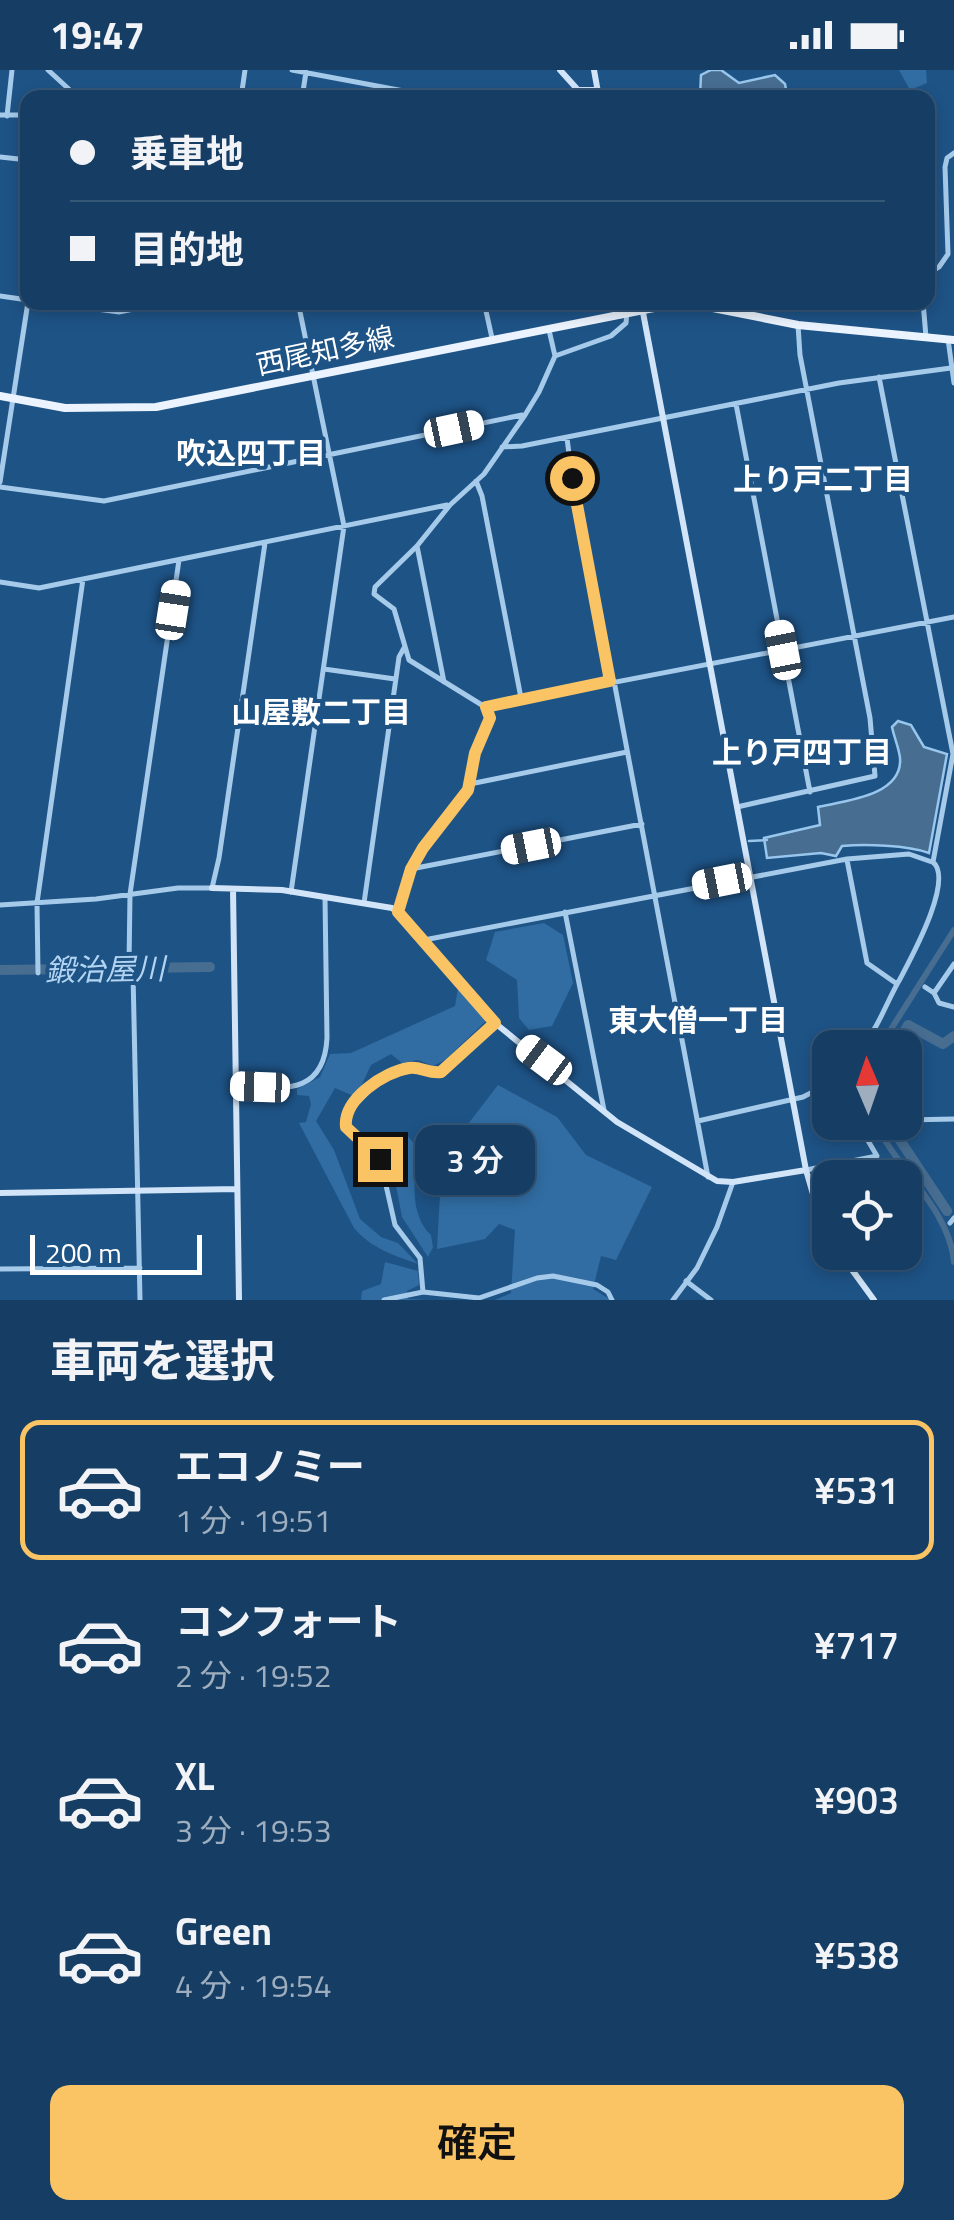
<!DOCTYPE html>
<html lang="ja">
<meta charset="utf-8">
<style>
body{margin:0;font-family:"Titillium Web","Noto Sans JP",sans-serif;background:#23496d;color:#f1f3f6;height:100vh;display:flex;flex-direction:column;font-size:38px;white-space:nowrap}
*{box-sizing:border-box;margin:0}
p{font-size:32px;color:#9eaebf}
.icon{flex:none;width:55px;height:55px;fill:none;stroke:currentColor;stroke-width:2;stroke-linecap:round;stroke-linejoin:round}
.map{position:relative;height:1230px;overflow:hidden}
.details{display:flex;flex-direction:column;background:#163e64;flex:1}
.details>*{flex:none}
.banner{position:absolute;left:20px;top:20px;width:915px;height:220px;border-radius:20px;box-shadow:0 5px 15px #0003,0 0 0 2px #355778;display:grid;align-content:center;height:220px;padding:0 50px;background:#163e64}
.needle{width:65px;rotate:358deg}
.buttons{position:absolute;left:812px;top:960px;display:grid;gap:20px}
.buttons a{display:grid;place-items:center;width:110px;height:110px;border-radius:20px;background:#163e64;box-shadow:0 5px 15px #0003,0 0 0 2px #355778;font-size:50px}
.scale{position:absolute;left:30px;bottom:25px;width:172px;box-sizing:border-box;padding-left:10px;border:5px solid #fff;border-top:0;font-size:28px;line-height:35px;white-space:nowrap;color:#fff;-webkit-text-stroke:8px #1e5386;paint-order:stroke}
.end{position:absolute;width:45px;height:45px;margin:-22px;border:12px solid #fac465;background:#111;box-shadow:0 0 0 5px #111}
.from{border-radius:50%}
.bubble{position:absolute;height:70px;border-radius:20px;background:#163e64;box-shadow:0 5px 15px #0003,0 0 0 2px #355778;font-size:32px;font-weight:600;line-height:70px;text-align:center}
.car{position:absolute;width:30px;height:60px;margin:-30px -15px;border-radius:12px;box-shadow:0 0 8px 2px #0007;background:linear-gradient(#fff 24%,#345 0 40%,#fff 0 76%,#345 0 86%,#fff 0)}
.banner b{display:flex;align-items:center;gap:35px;height:95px;font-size:38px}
.banner b+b{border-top:2px solid #355778}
.banner i{width:25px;height:25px;background:#f1f3f6}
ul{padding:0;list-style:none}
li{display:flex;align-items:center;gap:30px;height:140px;margin:0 20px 15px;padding:0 30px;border:5px solid transparent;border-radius:20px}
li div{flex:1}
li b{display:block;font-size:38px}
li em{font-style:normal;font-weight:600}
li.on{border-color:#fac465}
li>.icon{width:90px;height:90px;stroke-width:1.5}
h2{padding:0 50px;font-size:45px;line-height:120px}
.button{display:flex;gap:20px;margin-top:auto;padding:20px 50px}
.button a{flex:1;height:115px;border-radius:20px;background:#fac465;color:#111;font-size:40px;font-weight:600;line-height:115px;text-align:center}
.status{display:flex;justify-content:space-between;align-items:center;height:70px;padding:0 50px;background:#163e64;direction:ltr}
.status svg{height:28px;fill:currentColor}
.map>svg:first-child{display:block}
</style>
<div class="status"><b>19:47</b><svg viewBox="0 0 49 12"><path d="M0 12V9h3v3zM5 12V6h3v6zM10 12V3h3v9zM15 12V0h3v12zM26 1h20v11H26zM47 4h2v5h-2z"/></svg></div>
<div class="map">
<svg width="954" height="1230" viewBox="0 0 954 1230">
<rect width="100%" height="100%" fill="#1e5386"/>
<path fill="#316da3" d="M 899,0 L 926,0 L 927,13 L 910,20 Z
M 544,853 L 563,865 L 573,913 L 552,956 L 529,960 L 519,948 L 517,910 L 486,890 L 495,862 Z
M 458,918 L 486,951 L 445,990 L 433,996 L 418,990 L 402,993 L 391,984 L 371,995 L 356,1027 L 335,1018 L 316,1051 L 334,1080 L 360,1149 L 381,1167 L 398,1173 L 418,1194 C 393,1185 371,1178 354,1158 L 299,1053 L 306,1052 L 311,1034 L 309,1026 L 297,1025 L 297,1019 L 320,1007 L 330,984 L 351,983 L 455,936 Z
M 498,1015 L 557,1047 L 586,1085 L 652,1117 L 616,1190 L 601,1186 L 593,1219 L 611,1230 L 495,1230 L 511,1223 L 515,1160 L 499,1154 L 485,1169 L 437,1179 L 442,1088 Z
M 404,1062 C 411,1070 420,1078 420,1090 C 420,1096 417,1098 416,1105 C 412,1125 416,1152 431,1165 L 433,1177 L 428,1187 L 402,1147 L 395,1110 L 380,1076 L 392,1064 Z
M 385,1192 L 418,1201 L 419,1215 L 407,1221 L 408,1229 L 427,1230 L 361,1230 L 362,1221 L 381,1214 Z"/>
<path fill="#476d91" stroke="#99c6ec" stroke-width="2.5" d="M 711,0 L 721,0 L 739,13 L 775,5 L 785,14 L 787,25 L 785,28 L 700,27 L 701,5 Z
M 898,651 L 911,655 L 924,677 L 947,684 L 929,783 C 907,775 865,774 842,776 L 836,786 L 821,783 L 767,788 L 764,768 L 820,755 L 818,737 C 844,731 903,726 900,688 C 899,678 894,667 892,657 Z"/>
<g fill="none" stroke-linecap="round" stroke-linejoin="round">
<path stroke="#99c6ec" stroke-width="2.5" d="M 749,771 L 767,770"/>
<path stroke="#476d91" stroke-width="6" d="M 879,978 L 954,860
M 875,1052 C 897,1100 949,1138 954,1192"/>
<path stroke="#476d91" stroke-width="10" d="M 0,900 L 210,897
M 894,978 L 908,955 L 943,974 L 954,966
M 888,1052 L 947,1141"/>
<path stroke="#a6caea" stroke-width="5" d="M 48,0 L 72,22 L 85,28
M 292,0 L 441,28
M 62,28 L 67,19
M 241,28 L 245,0
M 302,28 L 306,2
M 0,45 L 28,45
M 7,46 L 12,0
M 0,87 L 28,90
M 928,204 L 939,197 L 948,184 L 945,97 L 947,88 L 954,83
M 0,226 L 28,230
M 45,232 L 119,242 L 168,232
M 484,232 L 492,268
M 923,232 L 926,267
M 948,269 L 954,313
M 555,286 L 611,266 L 626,253 L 627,242
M 736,334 L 810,722
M 567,368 L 572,408 L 609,611
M 502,377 L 522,376 L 839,313 L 951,298
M 476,411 L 482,426 L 521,628
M 0,412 L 28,232
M 0,417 L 104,431 L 522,345
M 417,476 L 444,612
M 0,512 L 39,518 L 447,435
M 324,599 L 395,609
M 614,611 L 708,1107
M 486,637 L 954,547
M 470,714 L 627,682
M 737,737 L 875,706 L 870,648 L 800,285 L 798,255
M 847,790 L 867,893 L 897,914
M 411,799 L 642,754
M 291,822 L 344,456 L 298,232
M 364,833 L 399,587 L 404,578
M 0,835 L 96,829 L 178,818 L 212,818 L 219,788 L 265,473
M 398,842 L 411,799 L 423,778 L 467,721 L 475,683 L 490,640 L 409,590 L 394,539 L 374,524 L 375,517 L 417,476 L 450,435 L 484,404 L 525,345 L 539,322 L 555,286 L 549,260
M 565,842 L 604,1040
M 424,870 L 847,789 L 909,784 L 932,792
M 954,894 L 934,923 L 939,933 L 954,937
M 129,895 L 130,824 L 179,490
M 38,903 L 37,833 L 83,509
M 133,903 L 140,1230
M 925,917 L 934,923
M 861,978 C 879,957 886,933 900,909 C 912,886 954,810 933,792 L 953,684 L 879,307
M 236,1017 C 281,1018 324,1027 327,968 L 325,828
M 905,1050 L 954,1049
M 698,1051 L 803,1027 L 830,1013
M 806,1100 L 877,1086 L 857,1052
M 950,1153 L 954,1148
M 0,1199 L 140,1198
M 686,1211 L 711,1230
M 423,1222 L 420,1188 L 395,1155 L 380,1089 L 348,1061 L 345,1045 L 382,1008 L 411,997 L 434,1004 L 445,1000 L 495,953
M 384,1230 L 423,1222 L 479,1228 L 537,1208 L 553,1206 L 597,1215 L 608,1222 L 612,1230
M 673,1230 L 697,1198 L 717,1157 L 733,1112"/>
<path stroke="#d2e5f8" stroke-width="6" d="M 560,0 L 578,20 L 597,20
M 594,0 L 599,28
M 641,232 L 806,1100 L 819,1145 L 830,1168
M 212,818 L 282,820 L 392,838 L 403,846 L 495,953 L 617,1052 L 717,1111 L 733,1112 L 806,1100
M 233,819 L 239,1230
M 0,1123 L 237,1119
M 839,1182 L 874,1230"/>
<path stroke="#eaf3fe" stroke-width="8" d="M 0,326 L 65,338 L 156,337 L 674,234 L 703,236 L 798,255 L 954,270"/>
</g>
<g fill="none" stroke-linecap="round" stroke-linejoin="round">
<path stroke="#fac465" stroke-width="12" d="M 380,1089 L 346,1057 C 343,1029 384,1002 409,998 C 420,996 429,1004 441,1002 L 495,953 L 398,842 L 411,799 L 423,778 L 468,720 L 475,683 L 490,648 L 486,637 L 610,611 L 572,408"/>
</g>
<g text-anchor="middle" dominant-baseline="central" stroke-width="8" stroke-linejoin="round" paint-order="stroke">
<g font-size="28" fill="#fff" stroke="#1e5386">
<text transform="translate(325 280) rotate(-12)">西尾知多線</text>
</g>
<g font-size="30" font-weight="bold" fill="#fff" stroke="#1e5386">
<text x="251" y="383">吹込四丁目</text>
<text x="823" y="409">上り戸二丁目</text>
<text x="321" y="642">山屋敷二丁目</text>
<text x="802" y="682">上り戸四丁目</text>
<text x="698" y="950">東大僧一丁目</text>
</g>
<g font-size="30" font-style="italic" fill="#b2d4f2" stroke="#1e5386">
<text transform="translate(105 899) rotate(-1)">鍛治屋川</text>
</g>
</g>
</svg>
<div class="buttons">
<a><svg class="needle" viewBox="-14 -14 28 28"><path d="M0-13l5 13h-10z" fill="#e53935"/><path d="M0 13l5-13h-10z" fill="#9eaebf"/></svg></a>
<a><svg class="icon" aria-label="locate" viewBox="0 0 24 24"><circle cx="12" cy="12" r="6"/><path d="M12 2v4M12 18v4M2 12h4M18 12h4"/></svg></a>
</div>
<div class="scale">200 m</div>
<i class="end from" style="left:572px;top:408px"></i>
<i class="end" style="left:380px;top:1089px"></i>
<div class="bubble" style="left:415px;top:1055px;width:120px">3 分</div>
<i class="car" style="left:454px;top:359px;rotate:78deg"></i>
<i class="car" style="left:173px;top:540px;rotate:9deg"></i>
<i class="car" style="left:783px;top:580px;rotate:349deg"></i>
<i class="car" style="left:531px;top:776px;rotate:259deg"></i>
<i class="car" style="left:722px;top:811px;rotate:259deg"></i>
<i class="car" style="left:544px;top:990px;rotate:307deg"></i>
<i class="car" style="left:260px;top:1017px;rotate:272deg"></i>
<div class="banner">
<b><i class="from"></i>乗車地</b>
<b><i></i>目的地</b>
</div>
</div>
<section class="details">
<h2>車両を選択</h2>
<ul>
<li class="on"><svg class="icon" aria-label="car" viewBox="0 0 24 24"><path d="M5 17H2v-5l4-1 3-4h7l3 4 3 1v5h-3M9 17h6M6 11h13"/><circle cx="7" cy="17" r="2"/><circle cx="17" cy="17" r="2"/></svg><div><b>エコノミー</b><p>1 分 · 19:51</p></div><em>¥531</em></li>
<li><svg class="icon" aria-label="car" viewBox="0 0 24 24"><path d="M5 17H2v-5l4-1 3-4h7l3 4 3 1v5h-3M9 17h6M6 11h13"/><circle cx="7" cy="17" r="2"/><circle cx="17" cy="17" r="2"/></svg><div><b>コンフォート</b><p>2 分 · 19:52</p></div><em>¥717</em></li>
<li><svg class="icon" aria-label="car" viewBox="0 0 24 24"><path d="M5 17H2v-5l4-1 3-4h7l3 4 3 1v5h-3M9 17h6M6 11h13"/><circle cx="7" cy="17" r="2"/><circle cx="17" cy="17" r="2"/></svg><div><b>XL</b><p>3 分 · 19:53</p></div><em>¥903</em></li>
<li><svg class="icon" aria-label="car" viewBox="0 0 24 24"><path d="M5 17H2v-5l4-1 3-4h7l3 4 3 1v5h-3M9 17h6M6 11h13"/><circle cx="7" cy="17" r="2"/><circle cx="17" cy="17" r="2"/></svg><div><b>Green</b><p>4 分 · 19:54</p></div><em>¥538</em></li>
</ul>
<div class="button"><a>確定</a></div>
</section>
